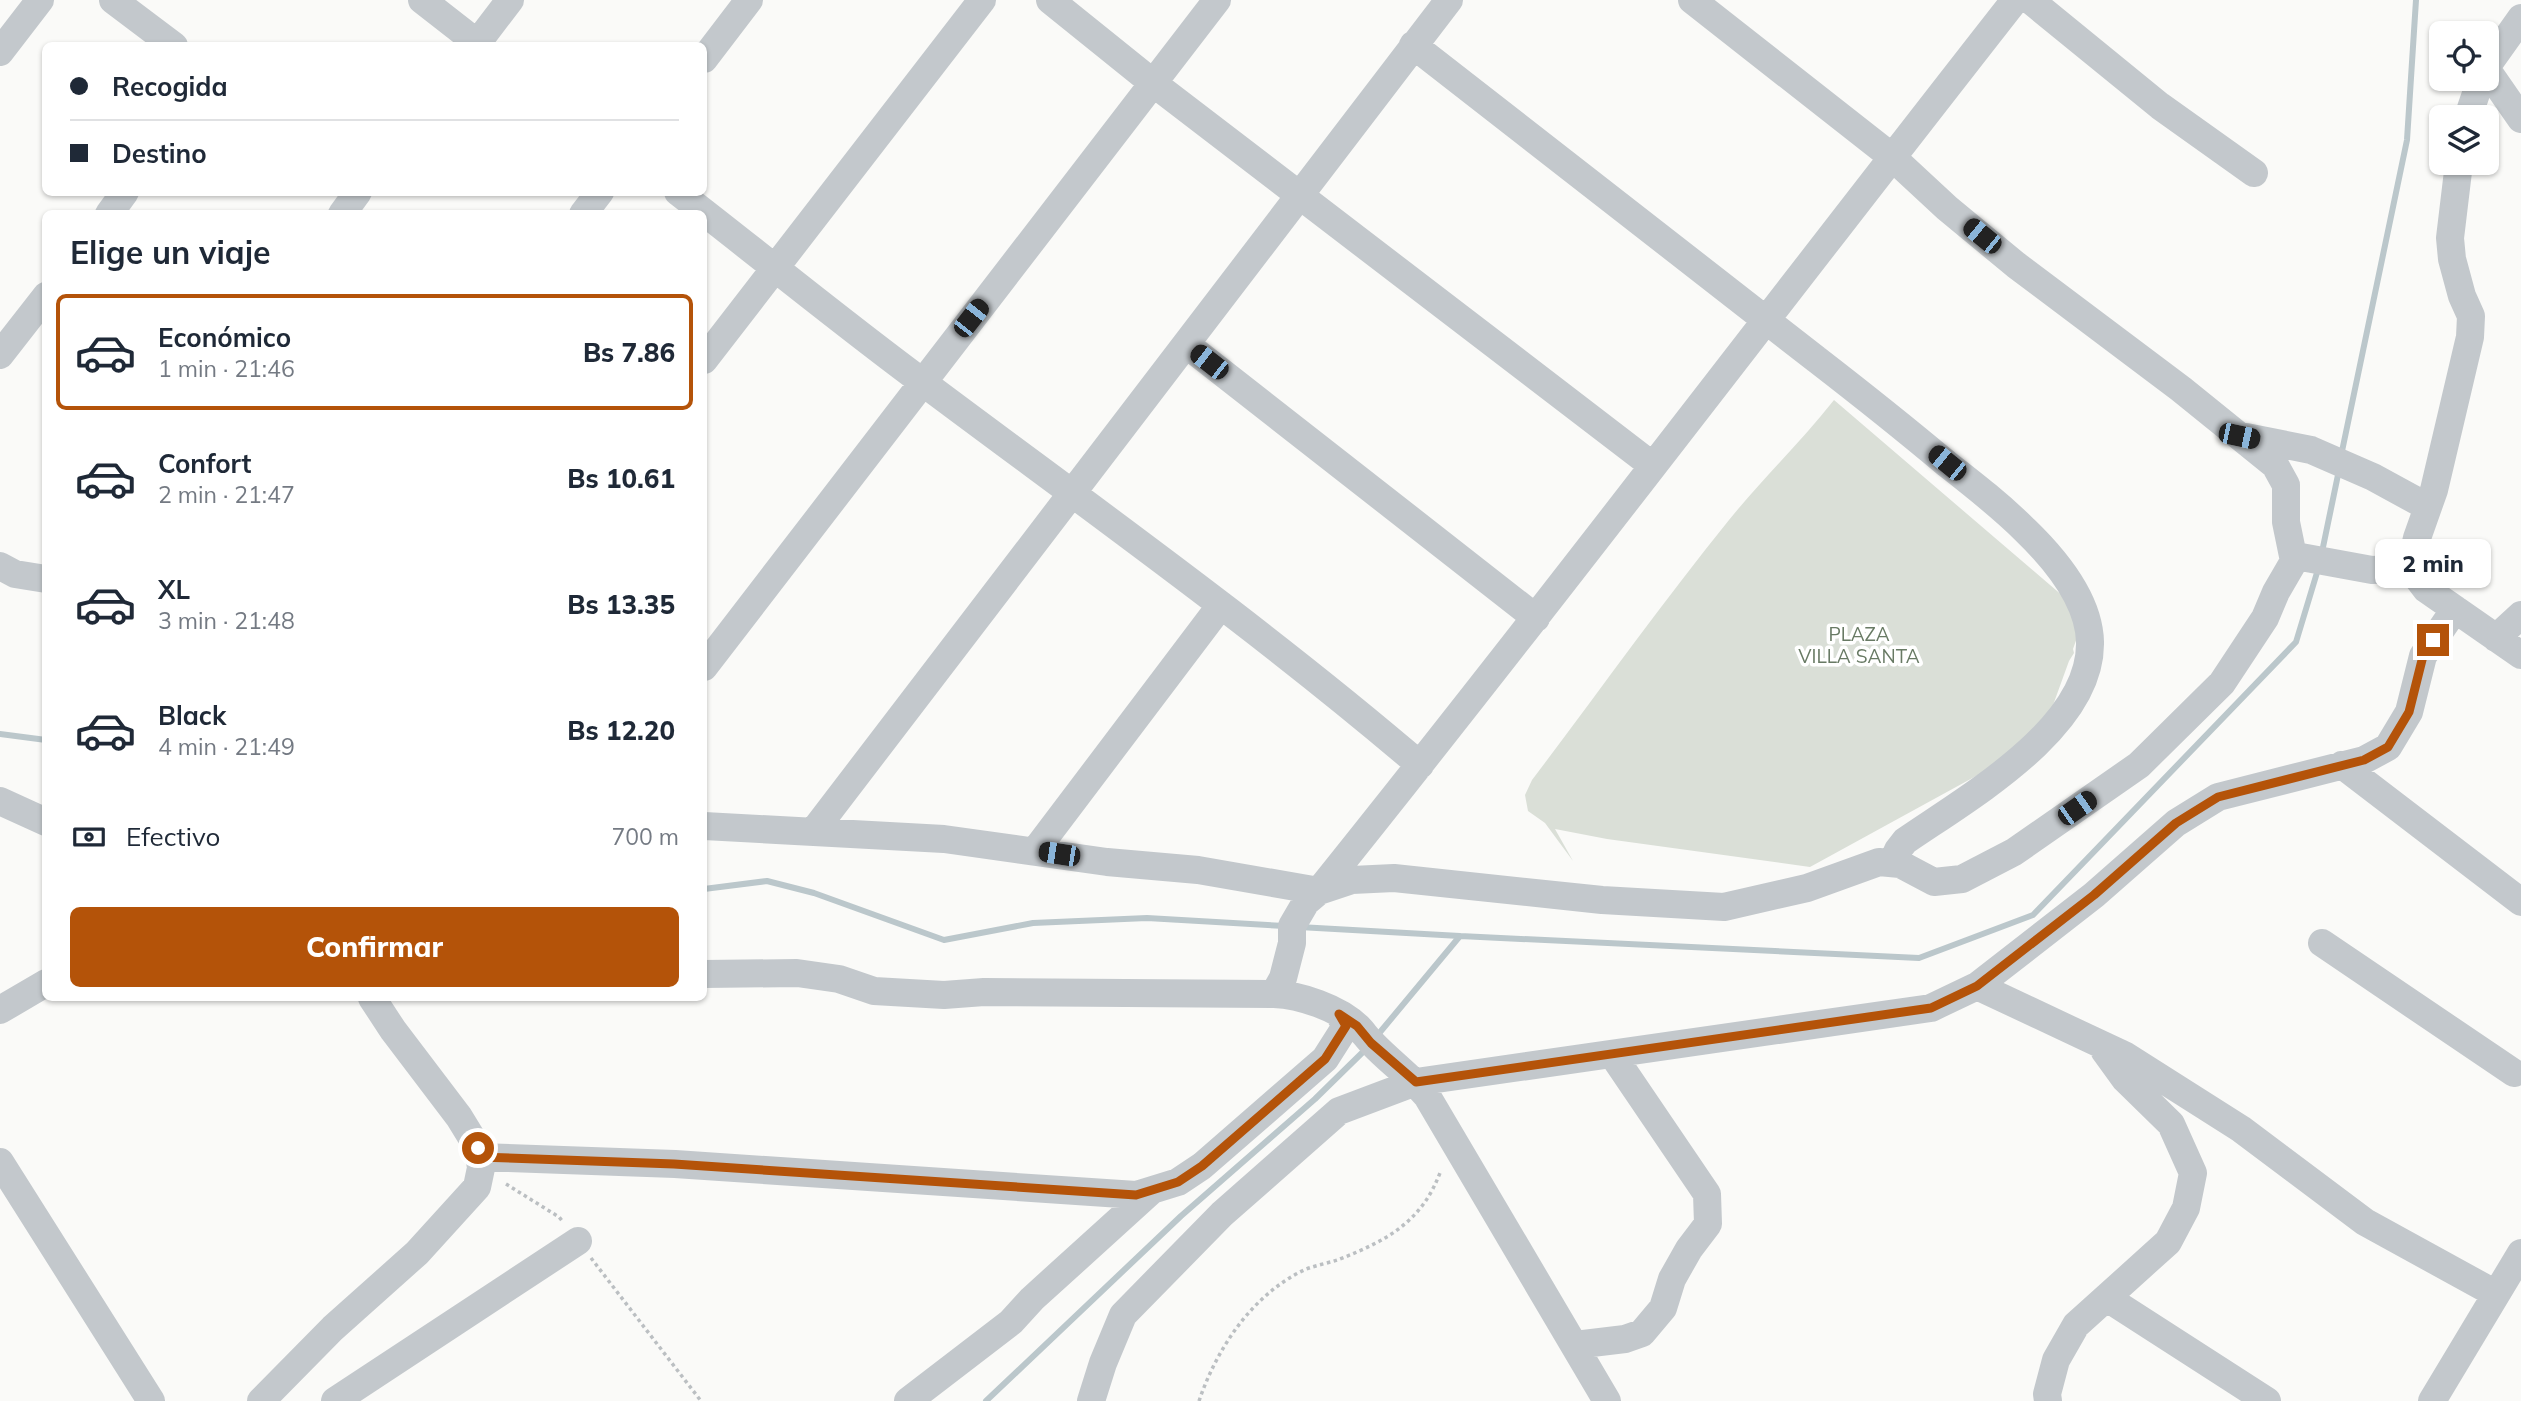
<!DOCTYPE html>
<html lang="es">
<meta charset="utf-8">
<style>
body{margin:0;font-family:Mulish,sans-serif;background:#f2f2f3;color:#1f2937;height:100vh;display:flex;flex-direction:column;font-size:26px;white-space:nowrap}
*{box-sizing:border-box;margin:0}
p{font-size:23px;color:#747a83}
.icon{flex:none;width:38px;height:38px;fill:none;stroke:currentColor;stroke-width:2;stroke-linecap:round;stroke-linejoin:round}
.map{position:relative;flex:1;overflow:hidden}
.panel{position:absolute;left:42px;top:210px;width:665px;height:791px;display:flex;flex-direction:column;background:#fff;border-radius:10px;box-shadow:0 2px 5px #0004}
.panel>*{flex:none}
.guide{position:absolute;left:42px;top:42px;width:665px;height:154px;border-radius:10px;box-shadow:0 2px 5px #0004;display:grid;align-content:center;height:154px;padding:0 28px;background:#fff}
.buttons{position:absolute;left:2429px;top:21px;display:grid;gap:14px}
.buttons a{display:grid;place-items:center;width:70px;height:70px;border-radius:10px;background:#fff;box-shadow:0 2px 5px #0004;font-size:35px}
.end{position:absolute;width:32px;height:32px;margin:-16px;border:9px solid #b45309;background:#fff;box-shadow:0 0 0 4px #fff}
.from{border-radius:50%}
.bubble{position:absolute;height:49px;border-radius:10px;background:#fff;box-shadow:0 2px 5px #0004;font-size:23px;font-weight:800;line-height:49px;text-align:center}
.car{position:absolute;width:21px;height:42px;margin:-21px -10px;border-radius:9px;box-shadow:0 0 5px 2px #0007;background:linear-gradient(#222 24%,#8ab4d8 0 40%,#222 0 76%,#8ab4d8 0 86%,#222 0)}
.guide b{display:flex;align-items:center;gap:24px;height:66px;font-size:26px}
.guide b+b{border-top:2px solid #e0e1e3}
.guide i{width:18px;height:18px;background:#1f2937}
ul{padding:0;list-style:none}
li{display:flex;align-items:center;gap:21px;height:116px;margin:0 14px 10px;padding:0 14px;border:4px solid transparent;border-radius:10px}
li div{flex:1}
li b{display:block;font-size:26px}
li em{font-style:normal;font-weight:800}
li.active{border-color:#b45309}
li>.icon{width:63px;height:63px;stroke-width:1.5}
h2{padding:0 28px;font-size:32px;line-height:84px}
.pay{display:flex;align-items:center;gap:18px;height:77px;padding:0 28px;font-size:26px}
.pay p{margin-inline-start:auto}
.action{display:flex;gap:14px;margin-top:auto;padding:14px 28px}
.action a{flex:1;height:80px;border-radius:10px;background:#b45309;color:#fff;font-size:28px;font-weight:800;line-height:80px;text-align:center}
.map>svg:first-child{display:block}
</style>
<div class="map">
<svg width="2521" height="1401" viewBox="0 0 2521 1401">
<rect width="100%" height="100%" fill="#fafaf8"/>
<path fill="#dadfd7" d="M 1834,400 L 2085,615 L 2073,649 L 2074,653 L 2069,661 L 2040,741 L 1810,867 L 1607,839 L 1555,829 L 1573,861 L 1545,823 L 1528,811 L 1525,795 L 1532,780 C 1598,693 1661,604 1729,520 C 1763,478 1801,442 1834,400 Z"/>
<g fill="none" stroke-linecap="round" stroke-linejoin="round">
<path stroke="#bbc7cb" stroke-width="6" d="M 2341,456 L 2407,140 L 2416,0
M 2322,552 L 2339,470
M 0,734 L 46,740
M 704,889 L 767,881 L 814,893 L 944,940 L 1033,923 L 1147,918 L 1285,926
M 1299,927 L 1460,936
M 1376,1037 L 1460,936 L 1919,958 L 2033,915 L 2296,642 L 2319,566
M 986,1401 L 1181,1216 L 1315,1099 L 1367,1048"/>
<path stroke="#bbbfc2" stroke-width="3.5" stroke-dasharray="3.5 3.5" stroke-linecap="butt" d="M 506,1184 L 559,1217 L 563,1222
M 591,1258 L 701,1401
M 1199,1401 C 1217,1348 1252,1295 1304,1270 C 1316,1265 1329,1263 1340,1259 C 1388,1240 1423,1221 1441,1170"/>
<path stroke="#c3c8cc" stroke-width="28" d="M 113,0 L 174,46
M 422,0 L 481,46
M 1050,0 L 1153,83 L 1653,466
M 1692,0 L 1892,157 L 1947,208 L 2016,265 L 2181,389 L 2275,465 L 2286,485 L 2286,522 L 2294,561
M 2030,0 L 2160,106 L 2254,173
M 1413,45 C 1548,149 1682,254 1816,359 C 1860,393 1904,428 1947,464 C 1974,485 2001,506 2025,530 C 2054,558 2089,599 2090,642 C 2092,728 1967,798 1905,841 L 1898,850 L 1892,863
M 475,46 L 510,0
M 0,52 L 40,0
M 704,59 L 749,0
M 2487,66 L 2521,18
M 2487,70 L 2521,119
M 2468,117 L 2481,79
M 678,192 C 761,256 841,322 925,384 C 1092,509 1262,630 1420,765
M 109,214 L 125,192
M 342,214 L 358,192
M 583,214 L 600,192
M 1187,345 L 1536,618
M 0,355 L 46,296
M 704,360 L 982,0
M 2246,437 L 2311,450 L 2373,477 L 2428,507
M 0,566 L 15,574 L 46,579
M 2410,568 L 2426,589 L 2521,655
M 2496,638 L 2521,615
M 704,667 L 1217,0
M 2342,765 L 2521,902
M 0,801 L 46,822
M 704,826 L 944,839 L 1107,862 L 1198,870 L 1319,891 L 1352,880 L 1394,878 L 1602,900 L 1724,907 L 1807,888 L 1879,862 L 1900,864 L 1934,882 L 1962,879 L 2014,852 L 2139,765 L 2222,683 L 2265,618 L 2276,592 L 2294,561 L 2301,557 L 2372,570 L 2410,568 L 2417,538 L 2434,490 L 2470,337 L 2471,316 L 2462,296 L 2452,259 L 2450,238 L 2459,163
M 813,832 L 1449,0
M 1035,851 L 1221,605
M 2322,943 L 2514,1073
M 704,974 L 797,973 L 839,979 L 874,991 L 944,995 L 984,992 L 1274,994 C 1300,995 1339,1008 1358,1027 C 1363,1032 1367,1038 1372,1043 C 1390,1062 1410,1076 1427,1096 L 1607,1401
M 1977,986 L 2126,1056 L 2241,1129 L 2365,1222 L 2496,1294
M 1274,994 L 1283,978 L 1292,943 L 1292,926 L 1306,902 L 1319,891 C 1555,597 1782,297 2015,0
M 0,1010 L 46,983
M 479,1157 L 675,1164 L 1136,1195 L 1178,1182 L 1202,1166 L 1325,1059 L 1346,1026 L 1339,1014
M 0,1162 L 151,1401
M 2107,1298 L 2267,1401
M 1575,1345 L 1625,1339 L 1642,1333 L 1663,1308 L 1672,1279 L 1689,1249 L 1708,1224 L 1707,1194 L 1612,1054
M 261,1401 L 333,1328 L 417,1253 L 477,1187 L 481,1168 L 478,1148 L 459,1117 L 393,1030 L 372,998
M 335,1401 L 578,1241
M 908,1401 L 1011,1322 L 1032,1299 L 1150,1192
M 1091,1401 L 1103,1363 L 1123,1315 L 1222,1214 L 1339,1111 L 1416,1082 L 1931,1008 L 1977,986 L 2094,895 L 2176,823 L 2218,797 L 2364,760 L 2388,747 L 2409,712 L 2423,656 L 2455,609
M 2048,1401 L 2047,1394 L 2056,1360 L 2076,1325 L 2168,1242 L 2186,1208 L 2193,1173 L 2171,1124 L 2125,1079 L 2104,1050
M 2432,1401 L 2521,1253"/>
</g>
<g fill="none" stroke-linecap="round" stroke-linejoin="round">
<path stroke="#b45309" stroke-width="9" d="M 478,1148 L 479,1157 L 674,1164 L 1136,1195 L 1178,1182 L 1202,1166 L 1325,1059 L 1346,1026 L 1339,1014 L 1357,1026 L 1371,1043 L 1416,1082 L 1931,1008 L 1977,986 L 2094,895 L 2176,823 L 2218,797 L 2364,760 L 2388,747 L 2409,712 L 2423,656 L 2433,640"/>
</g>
<g text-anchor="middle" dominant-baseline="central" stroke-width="7" stroke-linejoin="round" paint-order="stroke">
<g font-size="19" fill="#687a64" stroke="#fff">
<text x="1859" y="634">PLAZA<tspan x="1859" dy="22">VILLA SANTA</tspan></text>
</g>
</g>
</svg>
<div class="buttons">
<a><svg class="icon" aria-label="locate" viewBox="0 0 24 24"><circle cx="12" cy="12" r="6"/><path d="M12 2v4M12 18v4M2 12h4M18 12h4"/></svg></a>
<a><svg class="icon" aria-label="layers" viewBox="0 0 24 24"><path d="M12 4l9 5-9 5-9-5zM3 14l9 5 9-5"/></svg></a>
</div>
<i class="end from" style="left:478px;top:1148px"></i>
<i class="end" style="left:2433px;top:640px"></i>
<div class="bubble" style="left:2375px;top:539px;width:116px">2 min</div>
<i class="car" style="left:1982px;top:236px;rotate:309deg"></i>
<i class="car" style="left:971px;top:318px;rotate:38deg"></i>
<i class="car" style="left:1209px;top:362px;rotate:308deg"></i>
<i class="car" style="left:2239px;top:436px;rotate:102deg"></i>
<i class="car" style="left:1947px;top:463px;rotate:309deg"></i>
<i class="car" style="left:2077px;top:808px;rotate:55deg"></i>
<i class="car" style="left:1059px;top:854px;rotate:279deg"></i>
<div class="guide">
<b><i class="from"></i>Recogida</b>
<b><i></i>Destino</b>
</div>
<section class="panel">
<h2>Elige un viaje</h2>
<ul>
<li class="active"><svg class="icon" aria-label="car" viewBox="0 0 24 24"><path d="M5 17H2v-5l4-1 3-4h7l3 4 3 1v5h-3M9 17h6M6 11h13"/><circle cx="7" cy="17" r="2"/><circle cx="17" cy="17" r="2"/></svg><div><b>Económico</b><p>1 min · 21:46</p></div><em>Bs 7.86</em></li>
<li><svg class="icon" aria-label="car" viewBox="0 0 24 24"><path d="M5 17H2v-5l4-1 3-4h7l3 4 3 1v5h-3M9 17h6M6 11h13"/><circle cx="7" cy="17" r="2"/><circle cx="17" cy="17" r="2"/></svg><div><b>Confort</b><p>2 min · 21:47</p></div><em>Bs 10.61</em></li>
<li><svg class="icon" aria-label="car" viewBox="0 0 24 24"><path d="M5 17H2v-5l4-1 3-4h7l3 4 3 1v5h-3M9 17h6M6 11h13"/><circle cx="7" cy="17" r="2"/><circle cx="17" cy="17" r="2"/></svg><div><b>XL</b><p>3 min · 21:48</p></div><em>Bs 13.35</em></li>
<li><svg class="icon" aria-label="car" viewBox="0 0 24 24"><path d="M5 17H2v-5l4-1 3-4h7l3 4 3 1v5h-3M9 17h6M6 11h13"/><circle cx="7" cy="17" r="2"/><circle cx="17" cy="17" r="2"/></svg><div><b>Black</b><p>4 min · 21:49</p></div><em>Bs 12.20</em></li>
</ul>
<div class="pay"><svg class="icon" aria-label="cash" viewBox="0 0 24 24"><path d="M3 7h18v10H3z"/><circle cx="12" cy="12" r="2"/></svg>Efectivo<p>700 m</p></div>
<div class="action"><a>Confirmar</a></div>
</section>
</div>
